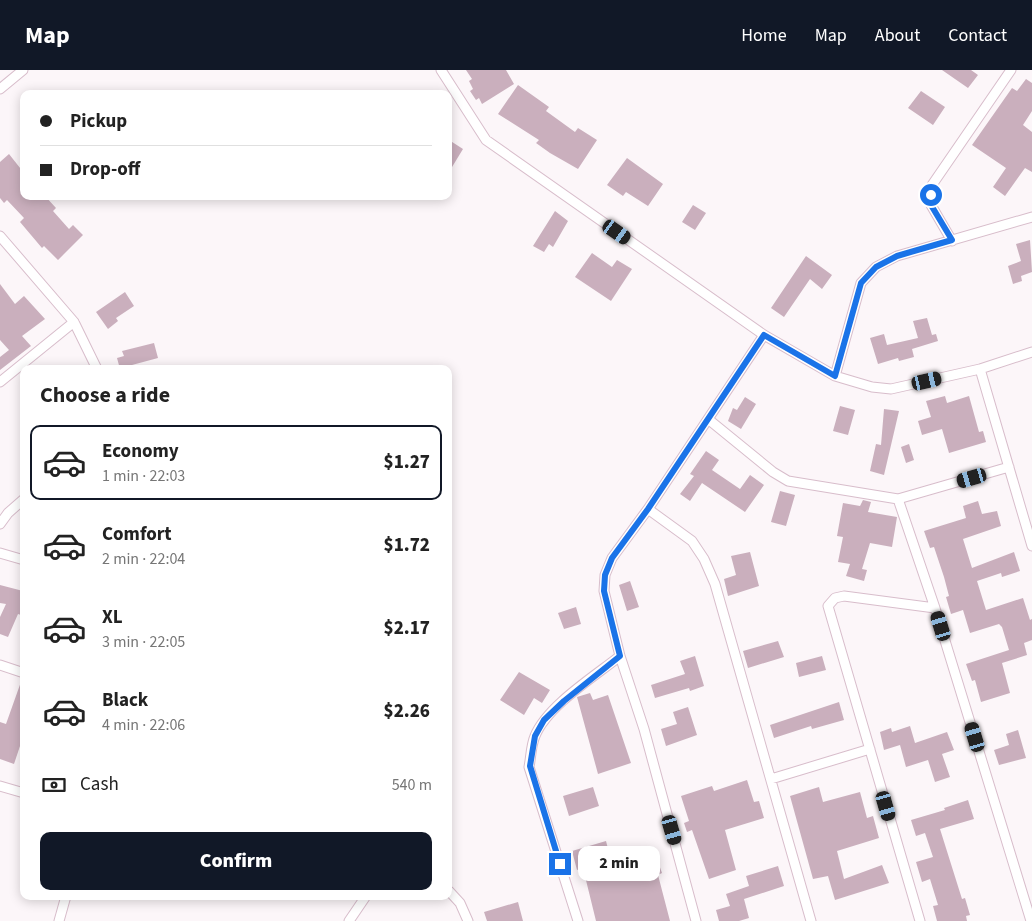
<!DOCTYPE html>
<meta charset="utf-8">
<style>
body{margin:0;font-family:"Source Sans 3",sans-serif;background:#f2f2f2;color:#222;height:100vh;display:flex;flex-direction:column;font-size:19px;white-space:nowrap}
*{box-sizing:border-box;margin:0}
p{font-size:16px;color:#767676}
.icon{flex:none;width:28px;height:28px;fill:none;stroke:currentColor;stroke-width:2;stroke-linecap:round;stroke-linejoin:round}
.map{position:relative;flex:1;overflow:hidden}
.drawer{position:absolute;left:20px;top:295px;width:432px;height:535px;display:flex;flex-direction:column;background:#fff;border-radius:10px;box-shadow:0 2px 12px #0003}
.drawer>*{flex:none}
.hud{position:absolute;left:20px;top:20px;width:432px;height:110px;border-radius:10px;box-shadow:0 2px 12px #0003;display:grid;align-content:center;height:110px;padding:0 20px;background:#fff}
.end{position:absolute;width:22px;height:22px;margin:-11px;border:6px solid #1a73e8;background:#fff;box-shadow:0 0 0 2px #fff}
.from{border-radius:50%}
.bubble{position:absolute;height:35px;border-radius:10px;background:#fff;box-shadow:0 2px 12px #0003;font-size:16px;font-weight:800;line-height:35px;text-align:center}
.car{position:absolute;width:15px;height:30px;margin:-15px -8px;border-radius:6px;box-shadow:0 0 4px 1px #0007;background:linear-gradient(#222 24%,#8ab4d8 0 40%,#222 0 76%,#8ab4d8 0 86%,#222 0)}
.hud b{display:flex;align-items:center;gap:18px;height:48px;font-size:19px}
.hud b+b{border-top:1px solid #e0e0e0}
.hud i{width:12px;height:12px;background:#222}
ul{padding:0;list-style:none}
li{display:flex;align-items:center;gap:15px;height:75px;margin:0 10px 8px;padding:0 10px;border:2px solid transparent;border-radius:10px}
li div{flex:1}
li b{display:block;font-size:19px}
li em{font-style:normal;font-weight:800}
li.current{border-color:#111827}
li>.icon{width:45px;height:45px;stroke-width:1.5}
h2{padding:0 20px;font-size:22px;line-height:60px}
.pay{display:flex;align-items:center;gap:12px;height:55px;padding:0 20px;font-size:19px}
.pay p{margin-inline-start:auto}
.button{display:flex;gap:10px;margin-top:auto;padding:10px 20px}
.button a{flex:1;height:58px;border-radius:10px;background:#111827;color:#fff;font-size:20px;font-weight:800;line-height:58px;text-align:center}
header{display:flex;align-items:center;gap:30px;box-sizing:border-box;height:70px;padding:0 25px;background:#111827;color:#fff}
header strong{font-size:24px}
nav{display:flex;gap:28px;margin-inline-start:auto;font-size:18px}
.map>svg:first-child{display:block}
</style>
<header>
<strong>Map</strong>
<nav><a>Home</a><a>Map</a><a>About</a><a>Contact</a></nav>
</header>
<div class="map">
<svg width="1032" height="851" viewBox="0 0 1032 851">
<rect width="100%" height="100%" fill="#fcf6f9"/>
<path fill="#caafbd" d="M 466,0 L 506,0 L 514,14 L 482,34 L 479,28 L 476,30 L 470,21 L 473,19 L 469,11 L 472,9 Z
M 942,0 L 971,0 L 978,5 L 968,18 Z
M 1026,9 L 1032,13 L 1032,41 L 1023,55 L 1032,62 L 1032,102 L 1025,98 L 1005,126 L 993,117 L 1006,98 L 972,75 L 1012,18 L 1017,21 Z
M 518,15 L 549,37 L 546,41 L 575,62 L 578,58 L 597,70 L 578,99 L 550,83 L 536,73 L 539,70 L 498,44 Z
M 921,21 L 945,37 L 933,55 L 908,38 Z
M 449,70 L 463,79 L 449,102 Z
M 9,84 L 24,103 L 24,126 L 45,126 L 56,138 L 53,141 L 69,159 L 73,155 L 83,165 L 58,190 L 44,176 L 42,178 L 20,152 L 24,148 L 7,130 L 4,133 L 0,128 L 0,92 Z
M 627,88 L 663,114 L 648,136 L 626,122 L 623,126 L 607,115 Z
M 693,135 L 706,143 L 695,160 L 682,152 Z
M 555,141 L 568,151 L 553,177 L 549,174 L 544,182 L 533,176 Z
M 1030,170 L 1032,202 L 1021,206 L 1022,211 L 1013,214 L 1008,196 L 1021,191 L 1016,174 Z
M 592,183 L 612,197 L 617,190 L 632,199 L 611,231 L 575,207 Z
M 806,186 L 832,205 L 822,219 L 810,209 L 784,247 L 771,238 Z
M 0,214 L 15,234 L 24,226 L 45,249 L 22,266 L 31,276 L 0,300 L 0,287 L 9,280 L 0,270 Z
M 125,222 L 134,236 L 116,248 L 118,251 L 108,259 L 96,242 Z
M 927,248 L 932,265 L 936,264 L 938,271 L 912,279 L 914,287 L 899,291 L 898,288 L 878,294 L 870,268 L 884,264 L 887,275 L 918,268 L 913,251 Z
M 154,273 L 158,288 L 132,295 L 133,299 L 120,299 L 117,288 L 124,286 L 122,281 Z
M 945,326 L 947,333 L 969,326 L 979,362 L 983,361 L 986,372 L 949,383 L 942,359 L 922,365 L 918,351 L 931,347 L 926,331 Z
M 745,327 L 756,334 L 741,359 L 728,351 L 733,338 L 737,340 Z
M 840,336 L 855,340 L 848,365 L 833,361 Z
M 884,339 L 899,341 L 884,405 L 870,401 L 876,374 L 881,375 Z
M 909,374 L 914,390 L 906,393 L 901,377 Z
M 706,381 L 719,390 L 712,400 L 740,419 L 750,405 L 764,415 L 745,442 L 702,413 L 690,431 L 680,424 L 694,406 L 690,404 Z
M 780,421 L 795,425 L 786,456 L 771,452 Z
M 863,430 L 871,432 L 868,442 L 897,447 L 892,477 L 870,473 L 862,499 L 867,500 L 864,511 L 846,506 L 850,494 L 838,492 L 843,467 L 837,466 L 843,433 L 860,436 Z
M 978,431 L 982,444 L 997,441 L 1001,456 L 963,469 L 972,498 L 1014,482 L 1020,501 L 1002,507 L 1001,503 L 977,511 L 986,540 L 1023,528 L 1030,550 L 1032,549 L 1032,570 L 1024,573 L 1027,585 L 1002,593 L 1010,623 L 981,632 L 975,610 L 972,611 L 966,594 L 1009,580 L 1002,557 L 999,554 L 970,563 L 963,540 L 951,544 L 946,527 L 949,526 L 944,507 L 934,477 L 930,478 L 924,461 L 966,448 L 963,436 Z
M 750,482 L 759,516 L 728,526 L 724,509 L 736,505 L 731,486 Z
M 630,511 L 639,537 L 627,541 L 619,515 Z
M 0,515 L 23,521 L 20,533 L 24,534 L 24,546 L 18,544 L 8,567 L 0,564 L 0,547 L 6,534 L 0,533 Z
M 576,537 L 581,554 L 564,559 L 558,543 Z
M 778,571 L 784,587 L 748,598 L 743,581 Z
M 695,586 L 704,616 L 690,621 L 689,618 L 655,628 L 651,615 L 685,604 L 680,591 Z
M 822,586 L 826,600 L 799,607 L 796,593 Z
M 519,602 L 550,620 L 542,633 L 534,628 L 524,645 L 500,630 Z
M 22,609 L 24,664 L 14,694 L 0,689 L 0,652 L 6,654 Z
M 590,623 L 593,630 L 608,625 L 631,693 L 598,704 L 577,627 Z
M 839,632 L 844,650 L 812,659 L 811,656 L 774,668 L 770,655 Z
M 688,637 L 697,665 L 666,676 L 661,659 L 677,654 L 673,642 Z
M 910,656 L 915,673 L 947,662 L 954,680 L 942,684 L 950,707 L 935,712 L 928,690 L 906,697 L 900,675 L 884,680 L 880,662 L 891,658 L 892,662 Z
M 1018,660 L 1026,688 L 999,695 L 994,680 L 1009,675 L 1006,664 Z
M 747,710 L 754,732 L 759,731 L 764,748 L 725,760 L 736,800 L 709,809 L 692,760 L 687,762 L 684,753 L 689,751 L 681,726 L 712,716 L 714,721 Z
M 593,717 L 599,736 L 569,746 L 563,726 Z
M 819,717 L 823,732 L 860,722 L 867,748 L 873,746 L 879,768 L 837,781 L 844,809 L 882,795 L 889,813 L 835,830 L 828,806 L 813,809 L 790,726 Z
M 968,730 L 974,749 L 940,759 L 962,829 L 965,828 L 970,845 L 966,846 L 967,851 L 937,851 L 933,836 L 938,835 L 930,809 L 922,812 L 916,792 L 933,787 L 925,763 L 916,766 L 911,750 L 945,740 L 944,738 Z
M 606,771 L 613,798 L 656,786 L 662,803 L 658,805 L 670,851 L 596,851 L 583,798 L 577,800 L 572,781 Z
M 778,796 L 784,816 L 744,829 L 749,848 L 739,851 L 719,851 L 716,840 L 730,836 L 726,824 L 749,816 L 746,806 Z
M 518,832 L 523,851 L 487,851 L 484,842 Z"/>
<g fill="none" stroke-linecap="round" stroke-linejoin="round">
<g stroke="#d8bdcb" stroke-width="11">
<path id="minor" d="M 441,0 L 486,70 L 764,265 L 835,306 L 872,317 L 891,319 L 980,299 L 1032,282
M 0,19 L 23,0
M 0,166 L 74,252 L 97,299
M 952,171 L 931,135 L 932,115 L 1011,0
M 980,299 L 1032,476
M 835,306 L 861,213 L 876,197 L 897,186 L 1032,147
M 0,312 L 74,252
M 708,349 L 773,402 L 788,411 L 898,429 L 1009,397
M 898,429 L 935,538 L 1031,851
M 648,439 L 692,471 L 704,489 L 715,514 L 811,851
M 0,454 L 8,443 L 24,429
M 0,483 L 24,490
M 0,595 L 24,603
M 771,709 L 870,679
M 0,716 L 24,723
M 449,821 L 460,833 L 468,851
M 59,851 L 66,826
M 349,851 L 366,826
M 578,851 L 529,697 C 531,687 531,675 535,666 C 547,636 595,606 620,586
M 696,851 L 644,659 L 620,586 L 604,521 L 605,505 L 612,488 L 648,439 L 764,265
M 920,851 L 828,536 L 835,528 L 844,526 L 935,538"/>
</g>
<use href="#minor" stroke="#fff" stroke-width="9"/>
</g>
<g fill="none" stroke-linecap="round" stroke-linejoin="round">
<path stroke="#1a73e8" stroke-width="6" d="M 560,794 L 530,696 L 535,666 L 544,650 L 564,631 L 620,586 L 604,521 L 605,505 L 612,488 L 648,439 L 764,265 L 835,306 L 861,213 L 876,197 L 897,186 L 952,170 L 931,135 L 931,125"/>
</g>
</svg>
<i class="end from" style="left:931px;top:125px"></i>
<i class="end" style="left:560px;top:794px"></i>
<div class="bubble" style="left:578px;top:776px;width:82px">2 min</div>
<i class="car" style="left:617px;top:162px;rotate:125deg"></i>
<i class="car" style="left:927px;top:311px;rotate:77deg"></i>
<i class="car" style="left:972px;top:408px;rotate:254deg"></i>
<i class="car" style="left:941px;top:556px;rotate:343deg"></i>
<i class="car" style="left:975px;top:667px;rotate:343deg"></i>
<i class="car" style="left:886px;top:736px;rotate:164deg"></i>
<i class="car" style="left:672px;top:760px;rotate:164deg"></i>
<div class="hud">
<b><i class="from"></i>Pickup</b>
<b><i></i>Drop-off</b>
</div>
<section class="drawer">
<h2>Choose a ride</h2>
<ul>
<li class="current"><svg class="icon" aria-label="car" viewBox="0 0 24 24"><path d="M5 17H2v-5l4-1 3-4h7l3 4 3 1v5h-3M9 17h6M6 11h13"/><circle cx="7" cy="17" r="2"/><circle cx="17" cy="17" r="2"/></svg><div><b>Economy</b><p>1 min · 22:03</p></div><em>$1.27</em></li>
<li><svg class="icon" aria-label="car" viewBox="0 0 24 24"><path d="M5 17H2v-5l4-1 3-4h7l3 4 3 1v5h-3M9 17h6M6 11h13"/><circle cx="7" cy="17" r="2"/><circle cx="17" cy="17" r="2"/></svg><div><b>Comfort</b><p>2 min · 22:04</p></div><em>$1.72</em></li>
<li><svg class="icon" aria-label="car" viewBox="0 0 24 24"><path d="M5 17H2v-5l4-1 3-4h7l3 4 3 1v5h-3M9 17h6M6 11h13"/><circle cx="7" cy="17" r="2"/><circle cx="17" cy="17" r="2"/></svg><div><b>XL</b><p>3 min · 22:05</p></div><em>$2.17</em></li>
<li><svg class="icon" aria-label="car" viewBox="0 0 24 24"><path d="M5 17H2v-5l4-1 3-4h7l3 4 3 1v5h-3M9 17h6M6 11h13"/><circle cx="7" cy="17" r="2"/><circle cx="17" cy="17" r="2"/></svg><div><b>Black</b><p>4 min · 22:06</p></div><em>$2.26</em></li>
</ul>
<div class="pay"><svg class="icon" aria-label="cash" viewBox="0 0 24 24"><path d="M3 7h18v10H3z"/><circle cx="12" cy="12" r="2"/></svg>Cash<p>540 m</p></div>
<div class="button"><a>Confirm</a></div>
</section>
</div>
